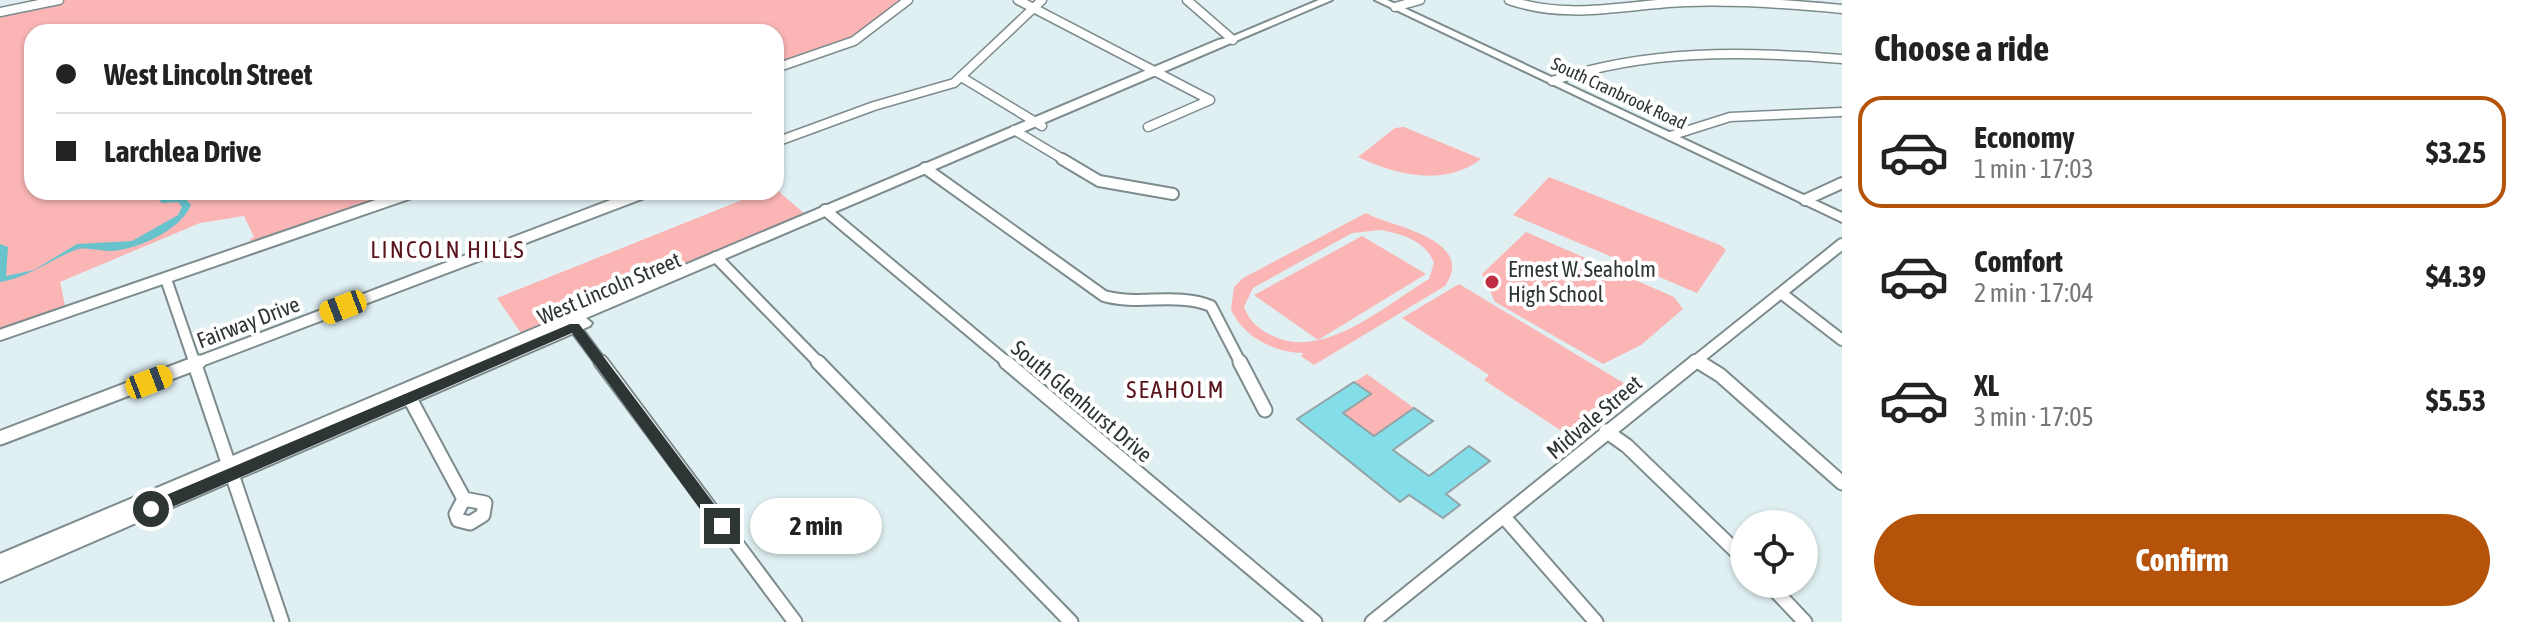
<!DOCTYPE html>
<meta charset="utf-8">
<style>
body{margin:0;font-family:"Asap Condensed",sans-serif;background:#f2f2f2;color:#222;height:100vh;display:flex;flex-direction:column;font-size:30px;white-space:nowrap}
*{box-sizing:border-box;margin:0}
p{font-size:26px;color:#767676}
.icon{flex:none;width:44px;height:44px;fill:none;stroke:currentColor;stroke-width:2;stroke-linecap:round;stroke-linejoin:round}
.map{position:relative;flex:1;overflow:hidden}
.sheet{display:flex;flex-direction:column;background:#fff;width:680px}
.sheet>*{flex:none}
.top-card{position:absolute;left:24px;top:24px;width:760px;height:176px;border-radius:24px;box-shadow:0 2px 6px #0004;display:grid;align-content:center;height:176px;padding:0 32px;background:#fff}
.tools{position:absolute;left:1730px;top:510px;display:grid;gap:16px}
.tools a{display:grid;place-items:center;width:88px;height:88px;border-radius:50%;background:#fff;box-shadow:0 2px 6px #0004;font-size:40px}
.end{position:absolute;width:36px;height:36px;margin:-18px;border:10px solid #2e3535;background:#fff;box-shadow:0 0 0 4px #fff}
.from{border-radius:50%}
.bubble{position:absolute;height:56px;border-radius:28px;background:#fff;box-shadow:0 2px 6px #0004;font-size:26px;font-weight:700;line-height:56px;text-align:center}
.car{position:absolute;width:24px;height:48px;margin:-24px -12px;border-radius:10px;box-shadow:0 0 6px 2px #0007;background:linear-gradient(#f5c518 24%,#345 0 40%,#f5c518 0 76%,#345 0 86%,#f5c518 0)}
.top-card b{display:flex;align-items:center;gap:28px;height:76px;font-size:30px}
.top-card b+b{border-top:2px solid #e0e0e0}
.top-card i{width:20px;height:20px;background:#222}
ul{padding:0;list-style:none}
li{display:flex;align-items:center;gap:24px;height:112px;margin:0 16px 12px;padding:0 16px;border:4px solid transparent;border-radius:24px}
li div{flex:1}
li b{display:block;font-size:30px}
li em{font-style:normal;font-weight:700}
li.active{border-color:#b45309}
li>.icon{width:72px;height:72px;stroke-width:1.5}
h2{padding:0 32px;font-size:36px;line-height:96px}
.primary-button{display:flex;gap:16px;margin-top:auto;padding:16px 32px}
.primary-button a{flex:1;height:92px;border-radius:48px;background:#b45309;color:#fff;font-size:32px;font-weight:700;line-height:92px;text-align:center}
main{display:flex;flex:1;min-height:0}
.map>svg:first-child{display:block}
</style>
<main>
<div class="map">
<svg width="1842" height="622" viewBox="0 0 1842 622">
<rect width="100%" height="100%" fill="#e0f0f2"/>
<path fill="#fbb5b5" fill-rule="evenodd" d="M 54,0 L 909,0 L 858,40 L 776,69 L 776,32 L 32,32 L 32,192 L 419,192 L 252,245 L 250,239 L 254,237 L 244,216 L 200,223 L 60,282 L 66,310 L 0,330 L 0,11 Z
M 1404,127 L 1481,159 C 1445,187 1396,175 1358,157 L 1395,128 Z
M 1549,177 L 1720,245 L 1726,250 L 1697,293 L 1513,215 Z
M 776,189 L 805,214 L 521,333 L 497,298 L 762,192 L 776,192 Z
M 1366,213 C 1387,226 1478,238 1445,286 L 1314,365 L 1301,356 L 1303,353 C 1273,352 1244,337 1231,310 L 1234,287 L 1243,278 ZM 1381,230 C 1402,234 1426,241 1434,263 L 1429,279 C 1387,304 1324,361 1273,336 C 1258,329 1250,322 1244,307 L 1253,288 L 1352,233 Z
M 1526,232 L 1674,297 L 1683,309 L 1641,345 L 1603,364 L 1495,302 L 1482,274 Z
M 1362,236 L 1426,274 L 1318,340 L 1254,295 Z
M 1459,284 L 1632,388 L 1569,436 L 1484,380 L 1489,375 L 1402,318 Z
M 1367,374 L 1414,408 L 1374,436 L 1343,413 L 1371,395 L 1354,382 Z"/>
<path fill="#67c2cc" d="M 163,192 L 180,192 L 191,205 C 181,230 138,249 112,251 C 101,252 85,246 75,250 C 48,261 30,277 0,282 L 0,244 L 8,247 L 6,276 L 34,270 L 77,244 L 132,241 L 178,215 L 182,207 L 178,202 L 162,203 L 159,200 Z"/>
<path fill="#84dee9" stroke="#93a2a4" stroke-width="2" d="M 1354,382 L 1371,394 L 1343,413 L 1374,436 L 1414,408 L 1433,421 L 1393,450 L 1429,476 L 1469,446 L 1490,461 L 1446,494 L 1460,505 L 1443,518 L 1409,495 L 1400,502 L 1297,419 Z"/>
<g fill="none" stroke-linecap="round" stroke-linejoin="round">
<g stroke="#7c8b8c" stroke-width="11">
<path id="minor-far2" d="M 1018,0 L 1210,100
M 1187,0 L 1233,40
M 1509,0 C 1569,21 1626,4 1687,2 C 1739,0 1790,4 1842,9
M 1395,7 L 1420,0
M 0,12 L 59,0
M 776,68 L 854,41 L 908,0
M 963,78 L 1042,126
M 1552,81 C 1648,49 1743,51 1842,59
M 1148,127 L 1210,100
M 1014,130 L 1066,161
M 1670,136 L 1730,117 L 1842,112
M 776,142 L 874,106 L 954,83 L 1042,0"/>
</g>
<g stroke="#7c8b8c" stroke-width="14">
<path id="minor-far1" d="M 1062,159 L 1099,181 L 1173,194
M 925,168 L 1104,296 C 1139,306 1177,292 1211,306 L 1241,364
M 1805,200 L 1842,183
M 825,210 L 1009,364
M 716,257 L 820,364
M 166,279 L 195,364
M 1781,293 L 1842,340
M 570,321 L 602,364
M 0,335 L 414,192
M 1695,360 L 1702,364
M 193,364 L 646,192
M 1692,364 L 1842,244"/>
</g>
<g stroke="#7c8b8c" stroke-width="17">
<path id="minor" d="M 194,362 L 282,622
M 601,362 L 795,622
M 818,362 L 1071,622
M 1006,362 L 1315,622
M 1240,362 L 1265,410
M 1699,362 L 1720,375 L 1842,483
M 407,393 L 464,499
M 1606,431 L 1627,446 L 1744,559
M 0,438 L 199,362
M 464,499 L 485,503 L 483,515 L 470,523 L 458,520 L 456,514 Z
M 1504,517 L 1596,622
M 1769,584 L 1805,622
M 1372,622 L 1695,362"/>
</g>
<g stroke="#7c8b8c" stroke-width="4">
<path id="tertiary" d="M 1319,0 L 1332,0 L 586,318 L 592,323 L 590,326 L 0,582 L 0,554 L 1218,40 L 1231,37 Z
M 1375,0 L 1387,0 L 1842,213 L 1842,222 Z"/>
</g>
<use href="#minor-far2" stroke="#fff" stroke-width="8"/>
<use href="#minor-far1" stroke="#fff" stroke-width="10"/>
<use href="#minor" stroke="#fff" stroke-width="13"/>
<use href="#tertiary" fill="#fff" fill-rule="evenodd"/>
</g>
<path fill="#2e3535" d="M 570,324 L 579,324 L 727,521 L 727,531 L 716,531 L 572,333 L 156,514 L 151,515 L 143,509 L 145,504 Z"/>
<circle fill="#be2d42" stroke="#fff" stroke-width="3" cx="1492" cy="282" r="8"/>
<g text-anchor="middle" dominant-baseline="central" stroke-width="8" stroke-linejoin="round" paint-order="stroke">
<g font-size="18" fill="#2e3535" stroke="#fff">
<text transform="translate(1619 93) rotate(25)">South Cranbrook Road</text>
</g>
<g font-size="22" fill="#2e3535" stroke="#fff" text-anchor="start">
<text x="1508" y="269">Ernest W. Seaholm<tspan x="1508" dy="25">High School</tspan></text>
</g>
<g font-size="22" fill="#2e3535" stroke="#fff">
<text transform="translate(609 288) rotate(-23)">West Lincoln Street</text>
<text transform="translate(248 322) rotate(-21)">Fairway Drive</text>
<text transform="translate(1082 401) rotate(40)">South Glenhurst Drive</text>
<text transform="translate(1594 417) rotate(-40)">Midvale Street</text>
</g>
<g font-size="24" letter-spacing="2" fill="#59141c" stroke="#fff">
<text x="448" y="249">LINCOLN HILLS</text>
<text x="1176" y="389">SEAHOLM</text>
</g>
</g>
</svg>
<div class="tools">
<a><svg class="icon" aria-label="locate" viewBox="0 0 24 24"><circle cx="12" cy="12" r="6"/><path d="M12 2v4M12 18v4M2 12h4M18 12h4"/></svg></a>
</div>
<i class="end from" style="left:151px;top:509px"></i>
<i class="end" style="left:722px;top:526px"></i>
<div class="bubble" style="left:750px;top:498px;width:132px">2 min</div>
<i class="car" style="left:343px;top:307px;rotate:249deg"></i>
<i class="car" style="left:149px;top:382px;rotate:69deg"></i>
<div class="top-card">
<b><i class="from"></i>West Lincoln Street</b>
<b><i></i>Larchlea Drive</b>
</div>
</div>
<section class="sheet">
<h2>Choose a ride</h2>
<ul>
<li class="active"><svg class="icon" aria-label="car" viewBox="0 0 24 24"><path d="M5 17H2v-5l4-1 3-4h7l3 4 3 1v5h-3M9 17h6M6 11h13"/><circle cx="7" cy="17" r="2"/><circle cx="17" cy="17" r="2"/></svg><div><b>Economy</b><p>1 min · 17:03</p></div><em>$3.25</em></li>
<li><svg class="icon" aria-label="car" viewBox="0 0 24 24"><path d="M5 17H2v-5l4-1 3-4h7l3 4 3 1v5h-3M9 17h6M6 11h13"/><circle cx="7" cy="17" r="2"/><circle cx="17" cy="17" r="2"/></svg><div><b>Comfort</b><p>2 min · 17:04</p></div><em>$4.39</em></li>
<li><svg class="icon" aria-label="car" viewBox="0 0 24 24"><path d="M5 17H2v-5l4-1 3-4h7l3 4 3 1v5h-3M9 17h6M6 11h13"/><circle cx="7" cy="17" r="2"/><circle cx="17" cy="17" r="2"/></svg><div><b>XL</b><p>3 min · 17:05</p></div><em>$5.53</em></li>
</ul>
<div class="primary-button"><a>Confirm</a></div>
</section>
</main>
